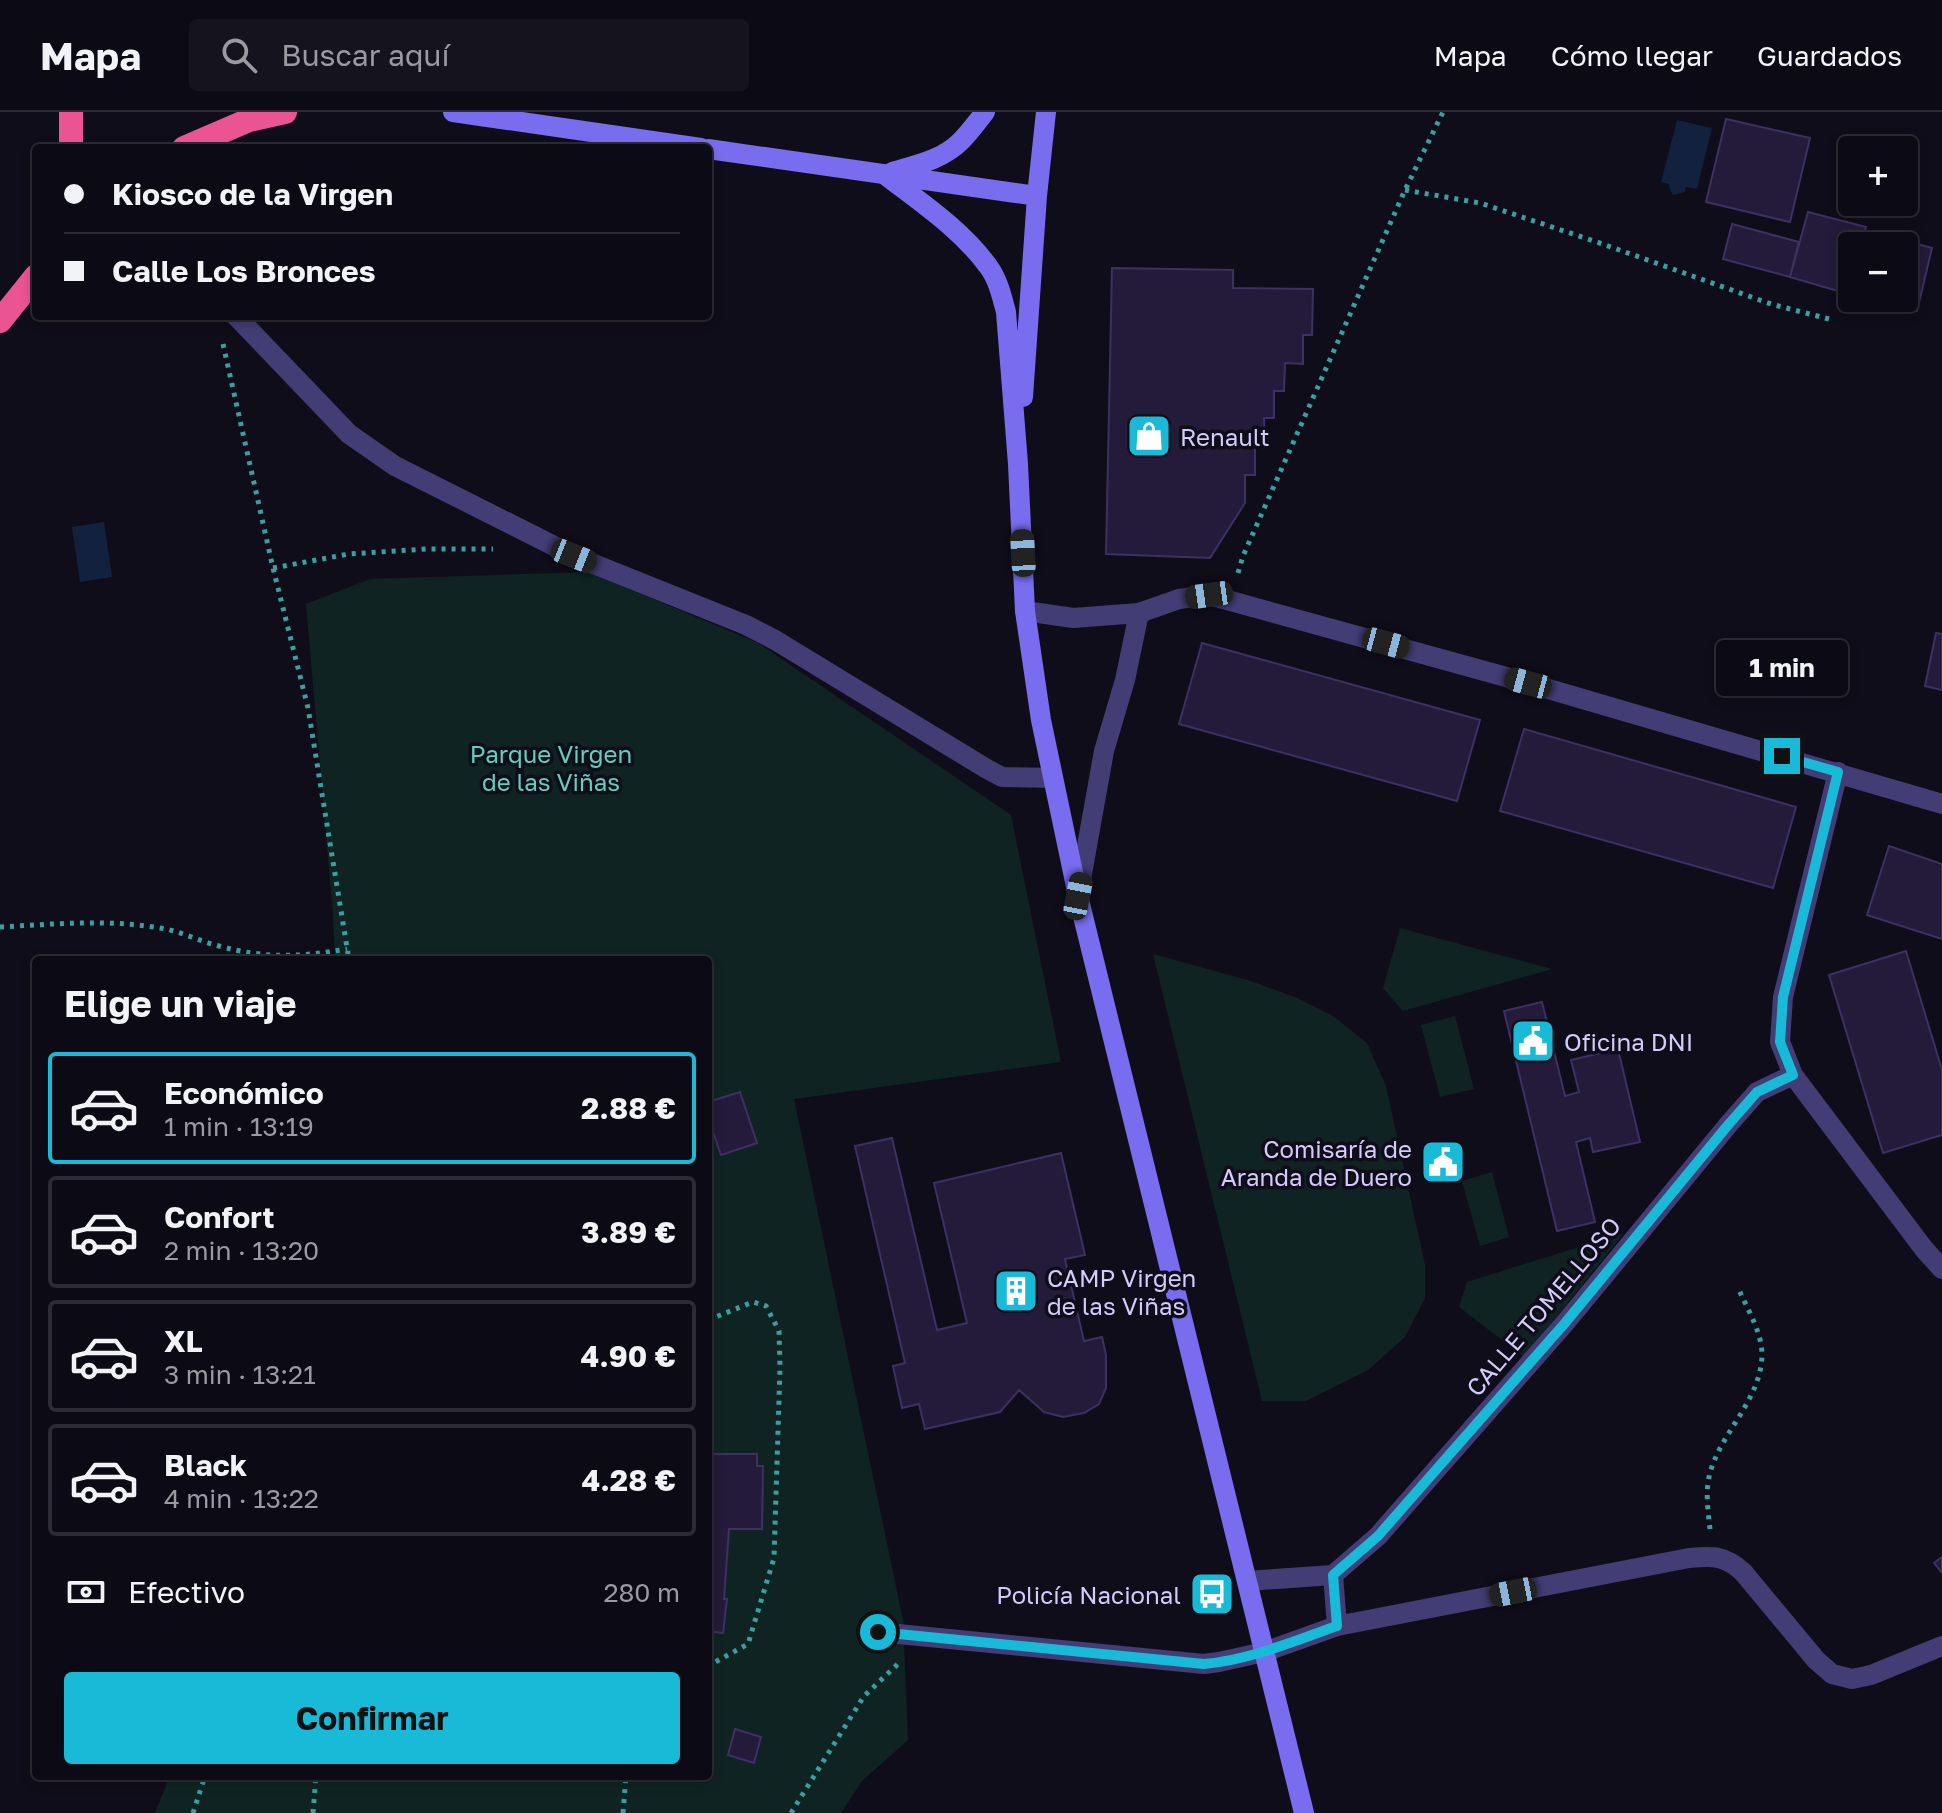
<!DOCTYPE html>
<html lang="es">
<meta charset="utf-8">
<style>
body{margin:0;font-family:"Golos Text",sans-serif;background:#15131d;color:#f1f3f6;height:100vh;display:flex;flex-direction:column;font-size:30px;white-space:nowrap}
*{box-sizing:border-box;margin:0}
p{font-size:26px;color:#9a9aa0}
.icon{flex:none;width:44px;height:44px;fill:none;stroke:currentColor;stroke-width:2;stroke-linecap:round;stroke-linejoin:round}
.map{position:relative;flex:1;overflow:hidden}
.drawer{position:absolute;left:32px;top:844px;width:680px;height:824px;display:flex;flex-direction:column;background:#0c0a14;border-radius:8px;box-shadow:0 4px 12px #0003,0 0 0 2px #2c2b34}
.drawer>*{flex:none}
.banner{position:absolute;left:32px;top:32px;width:680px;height:176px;border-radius:8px;box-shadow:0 4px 12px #0003,0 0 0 2px #2c2b34;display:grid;align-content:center;height:176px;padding:0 32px;background:#0c0a14}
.tools{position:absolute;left:1838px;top:24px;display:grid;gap:16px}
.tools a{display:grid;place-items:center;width:80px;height:80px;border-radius:8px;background:#0c0a14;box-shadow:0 4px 12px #0003,0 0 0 2px #2c2b34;font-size:40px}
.end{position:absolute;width:36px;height:36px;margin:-18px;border:10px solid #19b9d8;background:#111;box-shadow:0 0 0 4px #111}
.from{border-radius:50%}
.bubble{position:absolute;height:56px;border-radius:8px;background:#0c0a14;box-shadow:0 4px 12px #0003,0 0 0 2px #2c2b34;font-size:26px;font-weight:700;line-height:56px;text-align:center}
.car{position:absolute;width:24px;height:48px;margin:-24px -12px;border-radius:10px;box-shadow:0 0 6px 2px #0007;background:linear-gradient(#222 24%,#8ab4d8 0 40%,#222 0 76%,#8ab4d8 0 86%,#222 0)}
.banner b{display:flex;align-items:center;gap:28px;height:76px;font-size:30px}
.banner b+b{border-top:2px solid #2c2b34}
.banner i{width:20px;height:20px;background:#f1f3f6}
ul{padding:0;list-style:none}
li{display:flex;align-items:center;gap:24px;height:112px;margin:0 16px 12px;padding:0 16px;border:4px solid #2c2b34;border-radius:8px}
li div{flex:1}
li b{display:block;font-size:30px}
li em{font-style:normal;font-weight:700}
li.active{border-color:#19b9d8}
li>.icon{width:72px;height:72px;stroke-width:1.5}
h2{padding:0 32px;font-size:36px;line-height:96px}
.pay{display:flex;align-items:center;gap:20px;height:88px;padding:0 32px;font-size:30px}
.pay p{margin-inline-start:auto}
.button{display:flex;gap:16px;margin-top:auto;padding:16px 32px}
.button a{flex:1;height:92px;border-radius:8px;background:#19b9d8;color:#111;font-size:32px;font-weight:700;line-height:92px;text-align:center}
header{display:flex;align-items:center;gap:48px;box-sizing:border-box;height:112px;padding:0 40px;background:#0c0a14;border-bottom:2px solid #2c2b34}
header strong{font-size:38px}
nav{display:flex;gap:44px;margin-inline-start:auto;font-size:28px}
.search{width:560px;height:72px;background:#15131d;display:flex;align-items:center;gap:20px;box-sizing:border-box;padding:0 28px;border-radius:8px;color:#9a9aa0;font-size:30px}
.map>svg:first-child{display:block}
</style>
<header>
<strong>Mapa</strong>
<div class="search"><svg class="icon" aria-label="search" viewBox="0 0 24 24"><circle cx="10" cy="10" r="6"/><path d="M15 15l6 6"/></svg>Buscar aquí</div>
<nav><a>Mapa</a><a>Cómo llegar</a><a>Guardados</a></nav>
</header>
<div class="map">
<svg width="1942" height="1701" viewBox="0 0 1942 1701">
<rect width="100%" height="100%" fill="#100d1a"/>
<path fill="#102323" d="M 589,460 L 758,531 L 1011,703 L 1061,950 L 794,987 L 903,1508 L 908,1628 L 862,1669 L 841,1701 L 155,1701 L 170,1664 L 708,1664 L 708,848 L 335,848 L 333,803 L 306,492 L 370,467 Z
M 1400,816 L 1552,857 L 1403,899 L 1383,876 Z
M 1153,842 L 1251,869 L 1297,886 L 1333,904 L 1367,931 L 1386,974 L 1425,1153 L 1425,1186 L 1405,1225 L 1368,1258 L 1306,1289 L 1262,1289 Z
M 1455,904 L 1474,977 L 1440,985 L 1421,913 Z
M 1492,1060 L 1509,1125 L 1480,1134 L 1462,1069 Z
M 1624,1121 L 1524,1245 L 1459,1195 L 1467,1170 Z"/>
<path fill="#12213d" d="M 1677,8 L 1712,16 L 1697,77 L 1686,75 L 1685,80 L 1673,83 L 1670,78 L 1669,72 L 1661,70 Z
M 104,410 L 112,465 L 80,470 L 72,415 Z"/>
<path fill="#231b39" stroke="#3d3062" stroke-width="2" d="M 1726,7 L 1810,26 L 1790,110 L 1706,90 Z
M 1808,100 L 1866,115 L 1860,134 L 1852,134 L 1852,166 L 1848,182 L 1790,165 Z
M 1732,112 L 1799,130 L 1790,165 L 1723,147 Z
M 1862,125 L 1897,134 L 1860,134 Z
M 1910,130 L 1932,136 L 1917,199 L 1866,186 L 1904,186 L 1904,136 L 1909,137 Z
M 1112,156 L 1233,158 L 1233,176 L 1313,177 L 1312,223 L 1303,223 L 1303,252 L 1285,251 L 1284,279 L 1274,279 L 1274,306 L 1264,306 L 1265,336 L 1255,335 L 1255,363 L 1245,363 L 1245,391 L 1210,446 L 1106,442 Z
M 1936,521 L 1942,522 L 1942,578 L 1925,574 Z
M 1202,531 L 1480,608 L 1457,689 L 1179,612 Z
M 1524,617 L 1796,695 L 1773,776 L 1500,699 Z
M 1889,734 L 1942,752 L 1942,827 L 1867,803 Z
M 1906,839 L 1942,958 L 1942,1023 L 1883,1041 L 1829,863 Z
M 1542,890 L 1565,984 L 1579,980 L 1571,948 L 1618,937 L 1640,1030 L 1593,1040 L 1590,1026 L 1576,1030 L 1595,1110 L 1557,1119 L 1504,899 Z
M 740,980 L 757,1031 L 721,1043 L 708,1005 L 708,990 Z
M 892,1026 L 937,1218 L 967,1211 L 934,1071 L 1061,1041 L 1085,1143 L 1065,1147 L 1084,1229 L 1102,1225 L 1106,1243 L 1106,1276 L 1099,1292 L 1084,1301 L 1063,1305 L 1044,1300 L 1019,1278 L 1000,1300 L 925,1317 L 919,1292 L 902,1296 L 893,1254 L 905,1251 L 855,1034 Z
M 708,1342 L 757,1342 L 757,1354 L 763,1354 L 762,1417 L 729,1417 L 724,1487 L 727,1487 L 723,1521 L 708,1519 Z
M 1942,1445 L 1942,1461 L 1934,1451 Z
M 735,1617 L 761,1625 L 754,1651 L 728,1643 Z"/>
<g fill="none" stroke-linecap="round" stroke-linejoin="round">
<path stroke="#399f9f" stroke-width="5" stroke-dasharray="4 6" stroke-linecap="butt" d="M 1405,78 L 1480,91 L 1597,130 L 1771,192 L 1829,207
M 223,232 L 273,456 L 308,596 L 349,848
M 273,456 L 349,442 L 426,437 L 493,437
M 1238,461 L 1243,444 L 1405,78 L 1443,0
M 0,815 C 54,812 107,807 160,816 C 180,819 199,829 219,834 C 267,847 299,845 347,837
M 708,1208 L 753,1190 L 766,1194 L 779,1219 L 780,1256 L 774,1446 L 748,1532 L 708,1554
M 1710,1417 C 1708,1399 1705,1379 1710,1361 C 1721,1320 1761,1288 1762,1243 C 1762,1221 1748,1198 1739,1178
M 193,1701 L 205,1664
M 313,1701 L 316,1664
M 623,1701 L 626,1664
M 791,1701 L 864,1584 L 900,1550"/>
<path stroke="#423d74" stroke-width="20" d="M 236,204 L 349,322 L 395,354 L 574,444 L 746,513 L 775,528 L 987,657 L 1002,665 L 1053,666
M 1025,499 L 1073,506 L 1139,501 L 1179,487 L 1209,483 L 1528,571 L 1942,692
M 1838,660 L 1783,885 L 1780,930 L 1793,963 L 1924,1137 L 1942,1157
M 1078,784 L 1104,639 L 1125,568 L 1139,501
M 1247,1469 L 1333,1463
M 1337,1514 L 1333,1463 L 1378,1424 L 1565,1211 L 1728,1013 L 1757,980 L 1793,963
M 878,1520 L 1204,1552 L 1219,1550 L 1264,1540 L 1337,1514 L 1689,1446 C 1713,1444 1724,1443 1743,1460 L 1816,1548 L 1832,1562 L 1852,1567 L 1871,1563 L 1942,1534"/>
<path stroke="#786dee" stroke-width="20" d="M 453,0 L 701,36
M 708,37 L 1037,84
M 892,60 C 916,53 942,48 961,29 C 970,20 977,10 985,0
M 884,62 C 920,90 961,117 988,154 C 998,167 1002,185 1006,200 L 1018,352 L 1025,499 L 1041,608 L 1078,784 L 1304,1701
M 1023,285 L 1037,84 L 1046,0"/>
<path stroke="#eb5493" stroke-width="24" d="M 71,36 L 71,0
M 184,36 L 249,8 L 285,0
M 0,209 L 36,164"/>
</g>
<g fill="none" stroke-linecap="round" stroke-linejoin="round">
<path stroke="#19b9d8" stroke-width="10" d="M 878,1520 L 1204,1552 C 1250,1548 1294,1529 1337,1514 L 1333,1463 L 1378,1424 L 1399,1400 L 1565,1211 L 1728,1013 L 1757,980 L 1793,963 L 1780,930 L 1783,885 L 1838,660 L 1782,644"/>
</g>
<defs>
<g id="shop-square" transform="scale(2.3)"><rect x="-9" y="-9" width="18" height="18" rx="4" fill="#19b9d8" stroke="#100d1a"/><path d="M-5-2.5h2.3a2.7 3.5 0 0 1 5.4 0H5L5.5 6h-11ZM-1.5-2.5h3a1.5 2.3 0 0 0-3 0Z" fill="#fff"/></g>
<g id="civic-square" transform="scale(2.3)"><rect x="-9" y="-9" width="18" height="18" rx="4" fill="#19b9d8" stroke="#100d1a"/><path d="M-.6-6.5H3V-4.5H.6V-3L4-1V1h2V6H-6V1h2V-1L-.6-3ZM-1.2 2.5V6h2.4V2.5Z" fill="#fff"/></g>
<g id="building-square" transform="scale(2.3)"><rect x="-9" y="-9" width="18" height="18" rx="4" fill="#19b9d8" stroke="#100d1a"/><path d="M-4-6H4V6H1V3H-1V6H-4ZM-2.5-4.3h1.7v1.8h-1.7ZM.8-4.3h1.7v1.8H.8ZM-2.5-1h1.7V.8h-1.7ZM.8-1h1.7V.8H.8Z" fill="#fff"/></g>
<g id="bus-square" transform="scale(2.3)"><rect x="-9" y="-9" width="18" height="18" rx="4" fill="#19b9d8" stroke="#100d1a"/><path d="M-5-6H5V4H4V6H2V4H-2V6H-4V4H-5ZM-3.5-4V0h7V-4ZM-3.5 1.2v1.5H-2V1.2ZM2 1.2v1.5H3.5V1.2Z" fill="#fff"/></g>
</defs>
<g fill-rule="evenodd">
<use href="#shop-square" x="1149" y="324"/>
<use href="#civic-square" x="1533" y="929"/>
<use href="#civic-square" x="1443" y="1050"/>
<use href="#building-square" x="1016" y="1179"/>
<use href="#bus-square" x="1212" y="1482"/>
</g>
<g text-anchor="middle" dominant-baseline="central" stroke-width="7" stroke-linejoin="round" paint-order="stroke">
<g font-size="24" fill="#d3cbf9" stroke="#100d1a" text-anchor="start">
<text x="1180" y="324">Renault</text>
<text x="1564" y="929">Oficina DNI</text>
<text x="1412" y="1036" text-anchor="end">Comisaría de<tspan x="1412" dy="28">Aranda de Duero</tspan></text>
<text x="1047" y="1165">CAMP Virgen<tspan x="1047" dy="28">de las Viñas</tspan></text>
<text x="1181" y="1482" text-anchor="end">Policía Nacional</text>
</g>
<g font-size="24" fill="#61cfba" stroke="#100d1a">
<text x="551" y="641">Parque Virgen<tspan x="551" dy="28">de las Viñas</tspan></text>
</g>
<g font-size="24" fill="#d3cbf9" stroke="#100d1a">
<text transform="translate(1543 1194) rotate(-50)">CALLE TOMELLOSO</text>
</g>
</g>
</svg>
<div class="tools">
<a>+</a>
<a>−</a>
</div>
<i class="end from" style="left:878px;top:1520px"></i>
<i class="end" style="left:1782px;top:644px"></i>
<div class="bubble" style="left:1716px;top:528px;width:132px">1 min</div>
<i class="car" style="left:1023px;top:441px;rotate:357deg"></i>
<i class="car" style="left:574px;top:444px;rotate:112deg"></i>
<i class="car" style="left:1209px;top:483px;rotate:262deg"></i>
<i class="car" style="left:1386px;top:531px;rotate:105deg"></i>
<i class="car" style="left:1528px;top:571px;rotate:285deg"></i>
<i class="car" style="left:1078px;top:784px;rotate:11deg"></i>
<i class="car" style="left:1513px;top:1480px;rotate:259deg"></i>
<div class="banner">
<b><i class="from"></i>Kiosco de la Virgen</b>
<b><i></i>Calle Los Bronces</b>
</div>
<section class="drawer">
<h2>Elige un viaje</h2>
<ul>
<li class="active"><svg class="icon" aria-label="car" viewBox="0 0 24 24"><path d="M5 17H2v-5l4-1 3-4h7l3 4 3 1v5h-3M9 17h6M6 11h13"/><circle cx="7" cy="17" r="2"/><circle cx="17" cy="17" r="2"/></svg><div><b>Económico</b><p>1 min · 13:19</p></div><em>2.88 €</em></li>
<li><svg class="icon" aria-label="car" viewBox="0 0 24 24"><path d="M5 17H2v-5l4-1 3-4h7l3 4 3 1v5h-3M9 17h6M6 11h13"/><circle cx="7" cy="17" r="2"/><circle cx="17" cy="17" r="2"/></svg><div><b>Confort</b><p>2 min · 13:20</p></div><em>3.89 €</em></li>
<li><svg class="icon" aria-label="car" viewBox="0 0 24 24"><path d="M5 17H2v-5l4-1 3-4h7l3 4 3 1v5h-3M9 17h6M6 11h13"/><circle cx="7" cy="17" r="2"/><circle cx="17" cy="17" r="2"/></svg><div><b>XL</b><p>3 min · 13:21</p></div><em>4.90 €</em></li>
<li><svg class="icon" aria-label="car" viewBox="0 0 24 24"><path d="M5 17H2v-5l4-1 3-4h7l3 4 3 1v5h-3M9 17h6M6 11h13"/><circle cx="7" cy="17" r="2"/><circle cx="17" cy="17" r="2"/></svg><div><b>Black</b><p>4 min · 13:22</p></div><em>4.28 €</em></li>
</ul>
<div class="pay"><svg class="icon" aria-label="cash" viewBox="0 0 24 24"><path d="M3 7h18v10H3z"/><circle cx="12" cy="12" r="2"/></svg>Efectivo<p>280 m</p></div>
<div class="button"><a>Confirmar</a></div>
</section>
</div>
